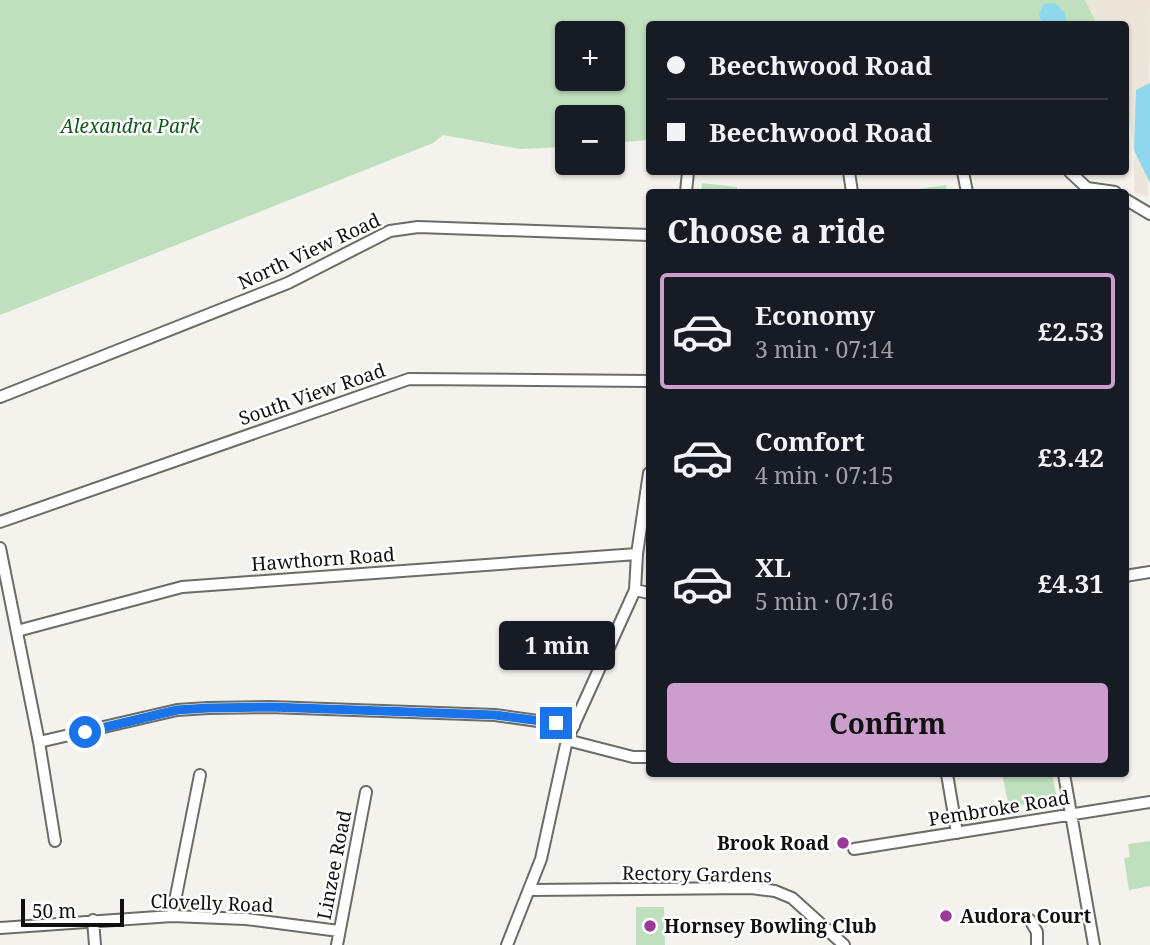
<!DOCTYPE html>
<meta charset="utf-8">
<style>
body{margin:0;font-family:"Noto Serif",serif;background:#242831;color:#f1f3f6;height:100vh;display:flex;flex-direction:column;font-size:26px;white-space:nowrap}
*{box-sizing:border-box;margin:0}
p{font-size:23px;color:#9ea1a6}
.icon{flex:none;width:38px;height:38px;fill:none;stroke:currentColor;stroke-width:2;stroke-linecap:round;stroke-linejoin:round}
.map{position:relative;flex:1;overflow:hidden}
.sheet{position:absolute;left:646px;top:189px;width:483px;height:588px;display:flex;flex-direction:column;background:#171b24;border-radius:7px;box-shadow:0 2px 5px #0004}
.sheet>*{flex:none}
.hud{position:absolute;left:646px;top:21px;width:483px;height:154px;border-radius:7px;box-shadow:0 2px 5px #0004;display:grid;align-content:center;height:154px;padding:0 21px;background:#171b24}
.controls{position:absolute;left:555px;top:21px;display:grid;gap:14px}
.controls a{display:grid;place-items:center;width:70px;height:70px;border-radius:7px;background:#171b24;box-shadow:0 2px 5px #0004;font-size:35px}
.scale{position:absolute;left:21px;bottom:18px;width:103px;box-sizing:border-box;padding-left:7px;border:4px solid #11100e;border-top:0;font-size:19px;line-height:24px;white-space:nowrap;color:#11100e;-webkit-text-stroke:5px #fff;paint-order:stroke}
.end{position:absolute;width:32px;height:32px;margin:-16px;border:9px solid #1a73e8;background:#fff;box-shadow:0 0 0 4px #fff}
.from{border-radius:50%}
.bubble{position:absolute;height:49px;border-radius:7px;background:#171b24;box-shadow:0 2px 5px #0004;font-size:23px;font-weight:700;line-height:49px;text-align:center}
.hud b{display:flex;align-items:center;gap:24px;height:66px;font-size:26px}
.hud b+b{border-top:2px solid #363941}
.hud i{width:18px;height:18px;background:#f1f3f6}
ul{padding:0;list-style:none}
li{display:flex;align-items:center;gap:21px;height:116px;margin:0 14px 10px;padding:0 7px;border:4px solid transparent;border-radius:7px}
li div{flex:1}
li b{display:block;font-size:26px}
li em{font-style:normal;font-weight:700}
li.active{border-color:#cb9ecd}
li>.icon{width:63px;height:63px;stroke-width:1.5}
h2{padding:0 21px;font-size:32px;line-height:84px}
.button{display:flex;gap:14px;margin-top:auto;padding:14px 21px}
.button a{flex:1;height:80px;border-radius:7px;background:#cb9ecd;color:#111;font-size:28px;font-weight:700;line-height:80px;text-align:center}
.map>svg:first-child{display:block}
</style>
<div class="map">
<svg width="1150" height="945" viewBox="0 0 1150 945">
<rect width="100%" height="100%" fill="#f4f2ec"/>
<path fill="#ece6da" d="M 1084,0 L 1150,0 L 1148,197 L 1134,192 L 1134,150 L 1125,86 L 1125,24 L 1096,24 Z"/>
<path fill="#bee0be" fill-rule="evenodd" d="M 0,0 L 1085,0 L 1097,24 L 649,24 L 649,140 L 613,143 L 612,117 L 567,117 L 567,147 L 520,149 L 443,135 L 433,143 L 0,315 ZM 567,33 L 612,33 L 612,79 L 567,79 Z
M 702,183 L 737,187 L 737,192 L 701,192 Z
M 946,185 L 947,192 L 898,192 Z
M 1002,774 L 1052,774 L 1057,799 L 1009,807 Z
M 1150,841 L 1150,886 L 1129,890 L 1124,858 L 1130,857 L 1128,844 Z
M 636,907 L 664,907 L 665,945 L 636,945 Z"/>
<path fill="#8fd7ec" d="M 1055,3 L 1065,13 L 1067,24 L 1042,24 L 1039,14 L 1043,4 Z
M 1150,83 L 1150,183 L 1134,150 L 1136,90 Z"/>
<g fill="none" stroke-linecap="round" stroke-linejoin="round">
<g stroke="#6d6b66" stroke-width="14">
<path id="street" d="M 849,172 L 852,192
M 963,172 L 967,192
M 1070,172 L 1087,188 L 1115,192
M 686,192 L 688,172
M 1125,199 L 1150,214
M 0,397 L 288,283 L 390,231 L 418,227 L 649,235
M 0,522 L 409,379 L 649,381
M 0,548 L 39,742 L 55,841
M 1125,576 L 1150,572
M 635,590 L 649,593
M 17,631 L 182,587 L 637,554
M 567,740 L 633,757 L 649,757
M 39,742 L 177,710 L 208,708 L 270,707 L 495,715 L 574,726
M 947,774 L 957,833
M 1064,774 L 1094,945
M 854,849 L 1150,802
M 530,890 L 751,888 L 775,891 L 792,898 L 844,945
M 172,916 L 200,775
M 93,920 L 95,945
M 1030,920 L 1037,932 L 1037,945
M 0,928 L 172,916 L 246,919 L 339,931
M 337,945 L 366,792
M 507,945 L 541,859 L 567,740 L 635,590 L 637,554 L 649,473"/>
</g>
<use href="#street" stroke="#fff" stroke-width="10"/>
</g>
<g fill="none" stroke-linecap="round" stroke-linejoin="round">
<path stroke="#1a73e8" stroke-width="9" d="M 85,732 L 177,710 L 208,708 L 270,707 L 495,715 L 556,723"/>
</g>
<g fill="#9c379b" stroke="#fff" stroke-width="2.5">
<circle cx="843" cy="843" r="7"/>
<circle cx="946" cy="916" r="7"/>
<circle cx="650" cy="926" r="7"/>
</g>
<g text-anchor="middle" dominant-baseline="central" stroke-width="5" stroke-linejoin="round" paint-order="stroke">
<g font-size="19" font-style="italic" fill="#15551e" stroke="#fff">
<text x="130" y="126">Alexandra Park</text>
</g>
<g font-size="19" fill="#11100e" stroke="#fff">
<text transform="translate(309 251) rotate(-25)">North View Road</text>
<text transform="translate(312 394) rotate(-19)">South View Road</text>
<text transform="translate(323 559) rotate(-4)">Hawthorn Road</text>
<text transform="translate(999 808) rotate(-9)">Pembroke Road</text>
<text transform="translate(334 865) rotate(-79)">Linzee Road</text>
<text transform="translate(697 874) rotate(1)">Rectory Gardens</text>
<text transform="translate(212 903) rotate(2)">Clovelly Road</text>
</g>
<g font-size="19" font-weight="bold" fill="#11100e" stroke="#fff" text-anchor="start">
<text x="829" y="843" text-anchor="end">Brook Road</text>
<text x="960" y="916">Audora Court</text>
<text x="664" y="926">Hornsey Bowling Club</text>
</g>
</g>
</svg>
<div class="controls">
<a>+</a>
<a>−</a>
</div>
<div class="scale">50 m</div>
<i class="end from" style="left:85px;top:732px"></i>
<i class="end" style="left:556px;top:723px"></i>
<div class="bubble" style="left:499px;top:621px;width:116px">1 min</div>
<div class="hud">
<b><i class="from"></i>Beechwood Road</b>
<b><i></i>Beechwood Road</b>
</div>
<section class="sheet">
<h2>Choose a ride</h2>
<ul>
<li class="active"><svg class="icon" aria-label="car" viewBox="0 0 24 24"><path d="M5 17H2v-5l4-1 3-4h7l3 4 3 1v5h-3M9 17h6M6 11h13"/><circle cx="7" cy="17" r="2"/><circle cx="17" cy="17" r="2"/></svg><div><b>Economy</b><p>3 min · 07:14</p></div><em>£2.53</em></li>
<li><svg class="icon" aria-label="car" viewBox="0 0 24 24"><path d="M5 17H2v-5l4-1 3-4h7l3 4 3 1v5h-3M9 17h6M6 11h13"/><circle cx="7" cy="17" r="2"/><circle cx="17" cy="17" r="2"/></svg><div><b>Comfort</b><p>4 min · 07:15</p></div><em>£3.42</em></li>
<li><svg class="icon" aria-label="car" viewBox="0 0 24 24"><path d="M5 17H2v-5l4-1 3-4h7l3 4 3 1v5h-3M9 17h6M6 11h13"/><circle cx="7" cy="17" r="2"/><circle cx="17" cy="17" r="2"/></svg><div><b>XL</b><p>5 min · 07:16</p></div><em>£4.31</em></li>
</ul>
<div class="button"><a>Confirm</a></div>
</section>
</div>
